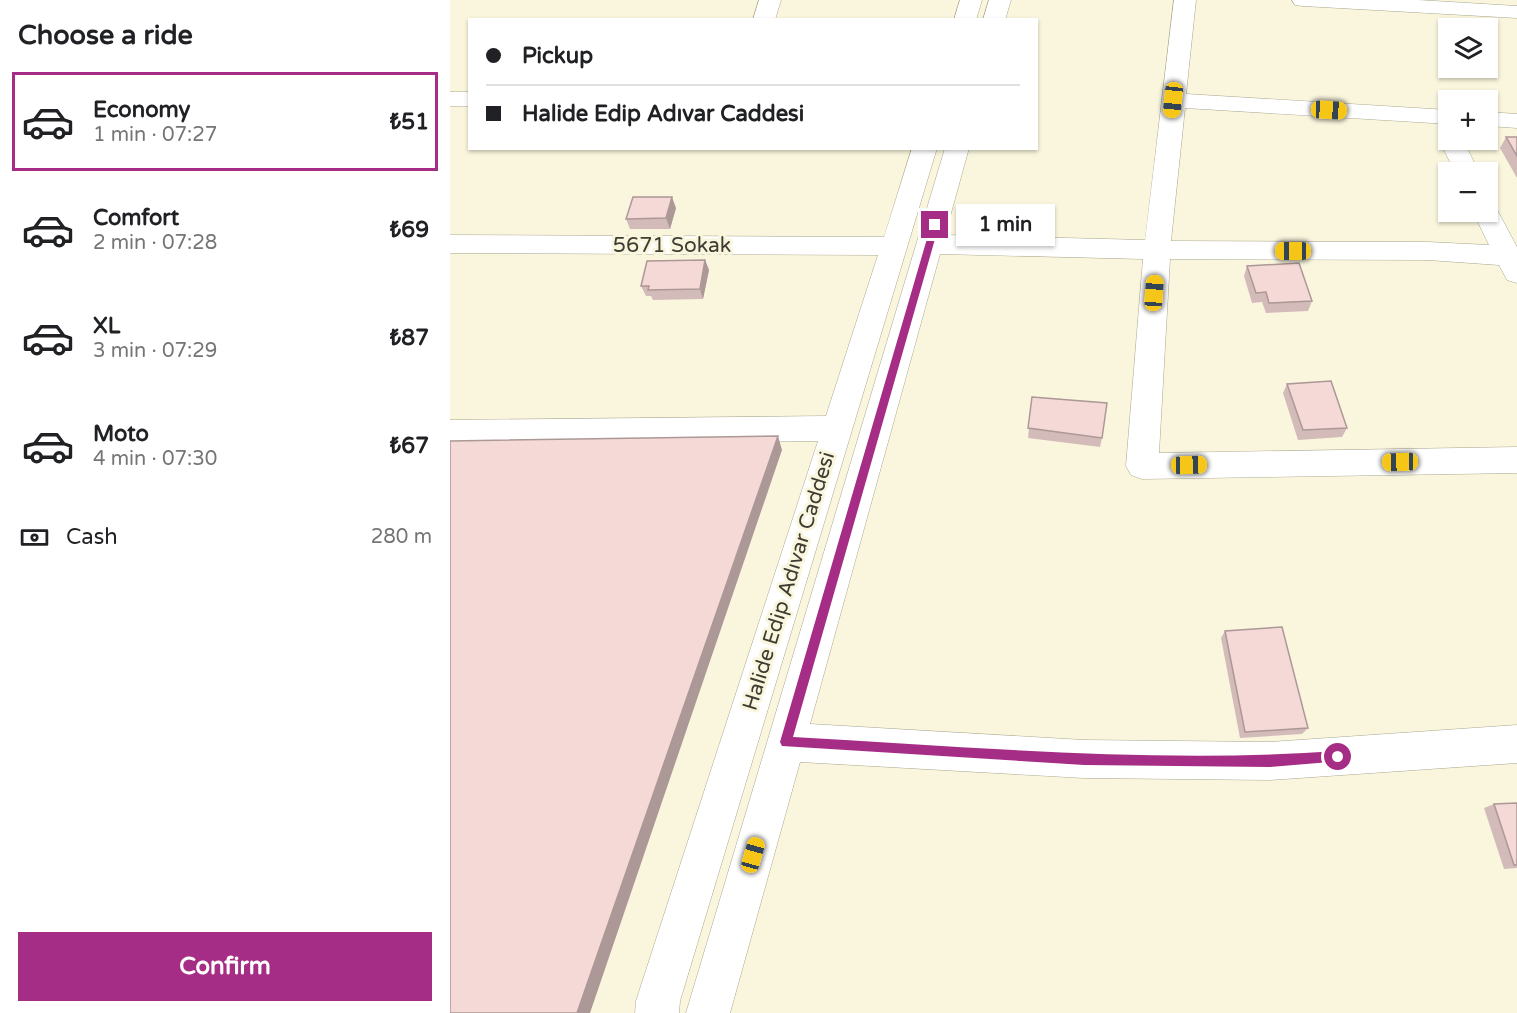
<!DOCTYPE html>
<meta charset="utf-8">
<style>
body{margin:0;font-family:"Varela Round",sans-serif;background:#f2f2f2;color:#202124;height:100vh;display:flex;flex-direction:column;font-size:22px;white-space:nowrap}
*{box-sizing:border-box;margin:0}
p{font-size:20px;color:#757577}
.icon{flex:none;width:33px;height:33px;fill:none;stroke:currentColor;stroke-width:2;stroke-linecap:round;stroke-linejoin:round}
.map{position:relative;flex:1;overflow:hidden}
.sheet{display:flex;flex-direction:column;background:#fff;width:450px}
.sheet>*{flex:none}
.top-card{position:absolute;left:18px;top:18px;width:570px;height:132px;border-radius:0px;box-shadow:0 2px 4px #0004;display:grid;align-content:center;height:132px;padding:0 18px;background:#fff}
.tools{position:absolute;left:988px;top:18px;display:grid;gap:12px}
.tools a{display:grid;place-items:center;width:60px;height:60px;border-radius:0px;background:#fff;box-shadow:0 2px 4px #0004;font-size:30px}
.end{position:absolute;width:27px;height:27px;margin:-14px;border:8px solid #a52d85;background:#fff;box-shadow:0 0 0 3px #fff}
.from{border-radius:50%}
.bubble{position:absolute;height:42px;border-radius:0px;background:#fff;box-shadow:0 2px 4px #0004;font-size:20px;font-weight:700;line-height:42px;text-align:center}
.car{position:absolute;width:18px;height:36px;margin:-18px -9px;border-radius:8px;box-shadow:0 0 4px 2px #0007;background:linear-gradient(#f5c518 24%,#345 0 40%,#f5c518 0 76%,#345 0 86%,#f5c518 0)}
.top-card b{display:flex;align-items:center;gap:21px;height:57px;font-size:22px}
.top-card b+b{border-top:2px solid #e0e0e0}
.top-card i{width:15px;height:15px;background:#202124}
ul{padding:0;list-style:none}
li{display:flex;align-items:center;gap:18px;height:99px;margin:0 12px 9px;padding:0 6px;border:3px solid transparent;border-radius:0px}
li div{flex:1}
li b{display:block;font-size:22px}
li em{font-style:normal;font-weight:700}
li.current{border-color:#a52d85}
li>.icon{width:54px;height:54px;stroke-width:1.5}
h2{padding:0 18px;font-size:27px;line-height:72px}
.pay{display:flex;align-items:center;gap:15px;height:66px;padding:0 18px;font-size:22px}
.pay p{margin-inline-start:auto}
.primary-button{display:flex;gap:12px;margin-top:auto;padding:12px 18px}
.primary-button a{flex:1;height:69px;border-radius:0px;background:#a52d85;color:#fff;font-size:24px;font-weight:700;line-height:69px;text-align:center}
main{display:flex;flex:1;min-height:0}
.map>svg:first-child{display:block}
</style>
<main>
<section class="sheet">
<h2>Choose a ride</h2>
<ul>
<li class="current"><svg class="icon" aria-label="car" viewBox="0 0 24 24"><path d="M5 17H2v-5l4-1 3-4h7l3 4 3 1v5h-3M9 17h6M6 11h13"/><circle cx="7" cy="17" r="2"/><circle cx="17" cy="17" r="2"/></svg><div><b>Economy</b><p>1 min · 07:27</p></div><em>₺51</em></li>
<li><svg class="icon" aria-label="car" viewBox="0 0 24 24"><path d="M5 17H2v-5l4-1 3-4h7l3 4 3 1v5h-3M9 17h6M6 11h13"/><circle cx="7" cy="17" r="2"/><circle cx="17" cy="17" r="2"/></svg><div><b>Comfort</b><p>2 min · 07:28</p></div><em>₺69</em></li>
<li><svg class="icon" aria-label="car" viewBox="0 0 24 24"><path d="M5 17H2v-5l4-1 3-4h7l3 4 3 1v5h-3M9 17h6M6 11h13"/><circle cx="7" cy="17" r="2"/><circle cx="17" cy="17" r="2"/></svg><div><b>XL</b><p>3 min · 07:29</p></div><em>₺87</em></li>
<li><svg class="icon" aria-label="car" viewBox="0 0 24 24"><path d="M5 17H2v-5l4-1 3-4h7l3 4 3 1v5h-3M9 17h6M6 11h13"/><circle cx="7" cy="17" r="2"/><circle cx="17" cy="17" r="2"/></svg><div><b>Moto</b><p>4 min · 07:30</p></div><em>₺67</em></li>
</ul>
<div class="pay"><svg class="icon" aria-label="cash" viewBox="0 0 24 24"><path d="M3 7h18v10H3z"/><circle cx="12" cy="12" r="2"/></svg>Cash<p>280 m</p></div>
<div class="primary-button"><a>Confirm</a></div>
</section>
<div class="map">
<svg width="1067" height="1013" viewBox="0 0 1067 1013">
<rect width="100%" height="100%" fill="#faf6de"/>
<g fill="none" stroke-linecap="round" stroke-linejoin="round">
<g stroke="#a9a68f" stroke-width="1">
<path id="minor" d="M 309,0 L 331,0 L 325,20 L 303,20 Z
M 510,0 L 532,0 L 526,20 L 504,20 Z
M 539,0 L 561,0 L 555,20 L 533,20 Z
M 724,0 L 746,0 L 736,94 L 999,110 L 999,124 L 735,108 L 721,241 L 978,242 L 1039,245 L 1023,212 L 1038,212 L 1038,204 L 1045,206 L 1067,247 L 1067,283 L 1057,280 L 1049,265 L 978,260 L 720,259 L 709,453 L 1067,447 L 1067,473 L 692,479 L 681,475 L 676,466 L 693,259 L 490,254 L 360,724 L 634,740 L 820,742 L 1067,725 L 1067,763 L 820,780 L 634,778 L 350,762 L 280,1013 L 236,1013 L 495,148 L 519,148 L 495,235 L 695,240 Z
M 842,0 L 968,0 L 1067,6 L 1067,18 L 853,6 L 845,5 Z
M 0,92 L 20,92 L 20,106 L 0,106 Z
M 1038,112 L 1067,114 L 1067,128 L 1038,126 Z
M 999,133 L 999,140 L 1013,140 L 1029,172 L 1005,172 L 989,140 L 992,135 Z
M 462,148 L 487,148 L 230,1001 L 229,1013 L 185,1013 L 186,1001 L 368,441 L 0,446 L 0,420 L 376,416 L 428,255 L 0,253 L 0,235 L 434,237 Z"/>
</g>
<use href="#minor" fill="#fff" fill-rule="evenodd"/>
</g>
<path fill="#d3bbb9" d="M 1056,137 L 1067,137 L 1067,178 L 1050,148 Z
M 226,208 L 220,229 L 180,229 L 176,219 Z
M 255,260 L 259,270 L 253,299 L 203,300 L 201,296 L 196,296 L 191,286 Z
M 797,266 L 862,301 L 858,311 L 816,313 L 812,302 L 802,303 L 794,276 Z
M 837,384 L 897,428 L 892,437 L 848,440 L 833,393 Z
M 582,397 L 652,438 L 650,447 L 578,438 Z
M 775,631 L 858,728 L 852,734 L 790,738 L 771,638 Z
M 1067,803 L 1067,868 L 1054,869 L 1034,808 L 1044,804 Z"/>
<path fill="#ac9896" d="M 222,197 L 226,208 L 220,229 L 216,218 Z
M 255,260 L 259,270 L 253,299 L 250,289 Z
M 328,436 L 332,450 L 140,1013 L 127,1013 Z"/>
<path fill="#f5d9d7" stroke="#ac9896" stroke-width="1.5" d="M 1056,137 L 1067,137 L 1067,156 Z
M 183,197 L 222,197 L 216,218 L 176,219 Z
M 255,260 L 250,289 L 198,290 L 199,286 L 191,286 L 197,261 Z
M 849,263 L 862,301 L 819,303 L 816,292 L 806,293 L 797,266 Z
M 881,381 L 897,428 L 853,430 L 837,384 Z
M 582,397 L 657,403 L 652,438 L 578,428 Z
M 328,436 L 127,1013 L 0,1013 L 0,441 Z
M 832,627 L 858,728 L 795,732 L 775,631 Z
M 1067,803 L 1067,865 L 1064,865 L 1044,804 Z"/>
<path fill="#a52d85" d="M 485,222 L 489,225 L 343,737 C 524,747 707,764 888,751 L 892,753 L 892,761 L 820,767 L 634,765 L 332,746 L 330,742 L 481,225 Z"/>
<g text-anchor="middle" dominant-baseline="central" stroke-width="6" stroke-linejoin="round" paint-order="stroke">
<g font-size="21" fill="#3e3d33" stroke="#faf6de">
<text x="222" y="245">5671 Sokak</text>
<text transform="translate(339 581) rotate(-73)">Halide Edip Adıvar Caddesi</text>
</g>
</g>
</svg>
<div class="tools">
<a><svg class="icon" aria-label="layers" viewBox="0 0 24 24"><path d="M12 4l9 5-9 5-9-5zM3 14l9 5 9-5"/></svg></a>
<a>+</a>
<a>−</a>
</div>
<i class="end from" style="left:888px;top:757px"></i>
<i class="end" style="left:485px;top:225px"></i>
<div class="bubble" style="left:506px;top:204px;width:99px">1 min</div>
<i class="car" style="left:723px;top:100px;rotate:186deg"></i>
<i class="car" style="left:879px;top:110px;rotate:93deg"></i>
<i class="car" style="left:843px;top:251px;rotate:270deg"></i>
<i class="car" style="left:704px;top:293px;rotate:4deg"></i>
<i class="car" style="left:950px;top:462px;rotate:269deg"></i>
<i class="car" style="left:739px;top:465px;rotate:89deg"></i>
<i class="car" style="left:303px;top:855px;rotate:16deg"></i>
<div class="top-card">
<b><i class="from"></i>Pickup</b>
<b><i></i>Halide Edip Adıvar Caddesi</b>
</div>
</div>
</main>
